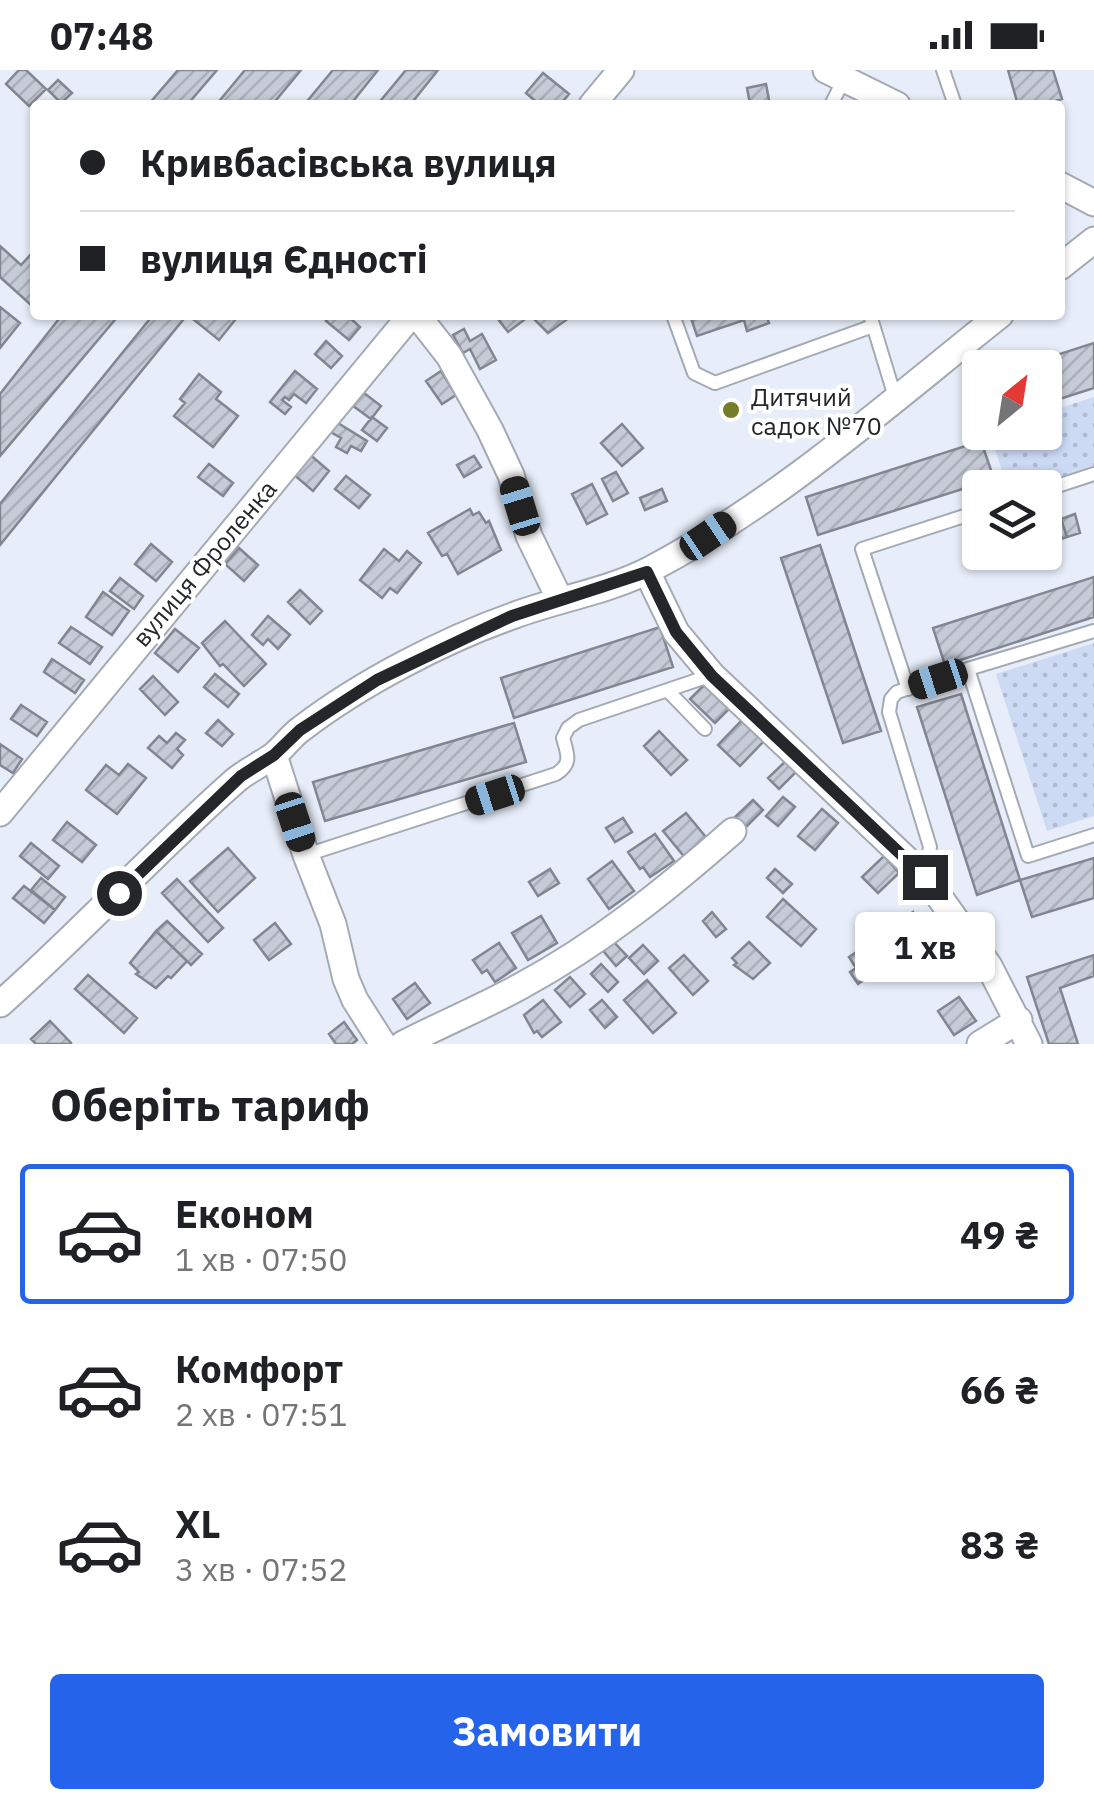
<!DOCTYPE html>
<html lang="uk">
<meta charset="utf-8">
<style>
body{margin:0;font-family:"IBM Plex Sans",sans-serif;background:#f6f6f6;color:#202124;height:100vh;display:flex;flex-direction:column;font-size:38px;white-space:nowrap}
*{box-sizing:border-box;margin:0}
p{font-size:32px;color:#757577}
.icon{flex:none;width:55px;height:55px;fill:none;stroke:currentColor;stroke-width:2;stroke-linecap:round;stroke-linejoin:round}
.map{position:relative;height:974px;overflow:hidden}
.side{display:flex;flex-direction:column;background:#fff;flex:1}
.side>*{flex:none}
.top-card{position:absolute;left:30px;top:30px;width:1035px;height:220px;border-radius:10px;box-shadow:0 2px 8px #0004;display:grid;align-content:center;height:220px;padding:0 50px;background:#fff}
.needle{width:65px;rotate:30deg}
.controls{position:absolute;left:962px;top:280px;display:grid;gap:20px}
.controls a{display:grid;place-items:center;width:100px;height:100px;border-radius:10px;background:#fff;box-shadow:0 2px 8px #0004;font-size:50px}
.end{position:absolute;width:45px;height:45px;margin:-22px;border:12px solid #24262a;background:#fff;box-shadow:0 0 0 5px #fff}
.from{border-radius:50%}
.bubble{position:absolute;height:70px;border-radius:10px;background:#fff;box-shadow:0 2px 8px #0004;font-size:32px;font-weight:800;line-height:70px;text-align:center}
.car{position:absolute;width:30px;height:60px;margin:-30px -15px;border-radius:12px;box-shadow:0 0 8px 2px #0007;background:linear-gradient(#222 24%,#8ab4d8 0 40%,#222 0 76%,#8ab4d8 0 86%,#222 0)}
.top-card b{display:flex;align-items:center;gap:35px;height:95px;font-size:38px}
.top-card b+b{border-top:2px solid #e0e0e0}
.top-card i{width:25px;height:25px;background:#202124}
ul{padding:0;list-style:none}
li{display:flex;align-items:center;gap:30px;height:140px;margin:0 20px 15px;padding:0 30px;border:5px solid transparent;border-radius:10px}
li div{flex:1}
li b{display:block;font-size:38px}
li em{font-style:normal;font-weight:800}
li.current{border-color:#2563eb}
li>.icon{width:90px;height:90px;stroke-width:1.5}
h2{padding:0 50px;font-size:45px;line-height:120px}
.primary-button{display:flex;gap:20px;margin-top:auto;padding:20px 50px}
.primary-button a{flex:1;height:115px;border-radius:10px;background:#2563eb;color:#fff;font-size:40px;font-weight:800;line-height:115px;text-align:center}
.status{display:flex;justify-content:space-between;align-items:center;height:70px;padding:0 50px;background:#fff;direction:ltr}
.status svg{height:28px;fill:currentColor}
.map>svg:first-child{display:block}
</style>
<div class="status"><b>07:48</b><svg viewBox="0 0 49 12"><path d="M0 12V9h3v3zM5 12V6h3v6zM10 12V3h3v9zM15 12V0h3v12zM26 1h20v11H26zM47 4h2v5h-2z"/></svg></div>
<div class="map">
<svg width="1094" height="974" viewBox="0 0 1094 974">
<defs>
<pattern id="grass-dots" width="8" height="8" patternUnits="userSpaceOnUse" patternTransform="scale(2.5)"><rect width="8" height="8" fill="#cddaf4"/><path d="M2 2h.1M6 6h.1" fill="none" stroke="#b0bbd1" stroke-width="1.8" stroke-linecap="round"/></pattern>
<pattern id="building-hatch" width="6" height="6" patternUnits="userSpaceOnUse" patternTransform="scale(2.5)"><rect width="6" height="6" fill="#c6ccd7"/><path d="M-1 1l2-2M0 6l6-6M5 7l2-2" fill="none" stroke="#aaafb9"/></pattern>
</defs>
<rect width="100%" height="100%" fill="#e7eef9"/>
<path fill="url(#grass-dots)" d="M 1094,327 L 1094,398 L 1030,417 L 1007,417 L 990,363 L 1045,362 L 1045,343 Z
M 1094,573 L 1094,746 L 1047,761 L 996,604 Z"/>
<path fill="url(#building-hatch)" stroke="#818690" stroke-width="2.5" d="M 19,0 L 26,0 L 46,19 L 29,36 L 6,14 Z
M 178,0 L 217,0 L 187,35 L 148,35 Z
M 245,0 L 301,0 L 272,35 L 216,35 Z
M 333,0 L 378,0 L 350,35 L 304,35 Z
M 406,0 L 438,0 L 410,35 L 377,35 Z
M 1008,0 L 1053,0 L 1062,29 L 1042,35 L 1018,35 Z
M 543,3 L 569,24 L 560,35 L 540,35 L 526,23 Z
M 58,10 L 72,23 L 61,33 L 48,20 Z
M 766,14 L 769,30 L 750,34 L 747,18 Z
M 0,176 L 21,195 L 35,180 L 35,230 L 31,235 L 0,207 Z
M 0,237 L 20,253 L 0,278 Z
M 62,245 L 119,245 L 0,386 L 0,324 Z
M 153,245 L 187,245 L 0,475 L 0,434 Z
M 188,245 L 239,245 L 219,270 Z
M 332,245 L 347,245 L 360,257 L 349,270 L 326,251 Z
M 504,245 L 521,245 L 524,250 L 508,262 L 498,249 Z
M 530,245 L 562,245 L 566,250 L 548,263 Z
M 699,245 L 766,245 L 769,253 L 747,261 L 744,250 L 697,266 L 691,248 Z
M 464,259 L 470,271 L 482,264 L 496,290 L 480,299 L 470,279 L 463,283 L 453,265 Z
M 326,271 L 342,286 L 331,298 L 315,284 Z
M 1094,273 L 1094,318 L 1047,333 L 1045,298 L 1016,298 Z
M 295,301 L 317,319 L 306,333 L 294,324 L 289,330 L 285,327 L 282,330 L 291,337 L 285,344 L 270,332 Z
M 441,301 L 456,325 L 442,334 L 426,311 Z
M 199,304 L 221,322 L 216,329 L 238,346 L 213,377 L 174,346 L 185,333 L 180,329 Z
M 980,309 L 980,353 L 977,354 L 965,314 Z
M 360,320 L 381,336 L 371,349 L 349,333 Z
M 372,347 L 387,358 L 377,371 L 362,360 Z
M 333,350 L 367,371 L 361,381 L 351,376 L 347,383 L 336,377 L 341,368 L 327,360 Z
M 622,354 L 643,378 L 622,396 L 601,373 Z
M 981,371 L 994,409 L 818,465 L 806,427 Z
M 308,383 L 329,401 L 313,421 L 292,403 Z
M 474,386 L 481,397 L 464,407 L 457,395 Z
M 209,394 L 233,413 L 223,426 L 198,407 Z
M 616,402 L 628,423 L 613,431 L 602,409 Z
M 346,406 L 370,425 L 359,438 L 335,419 Z
M 592,414 L 607,444 L 587,454 L 572,424 Z
M 662,419 L 667,431 L 645,440 L 640,428 Z
M 470,439 L 473,445 L 479,442 L 486,453 L 489,451 L 501,480 L 458,504 L 447,484 L 442,486 L 428,463 Z
M 1075,444 L 1080,463 L 1067,467 L 1061,449 Z
M 1061,449 L 1067,467 L 1053,472 L 1047,453 Z
M 151,474 L 172,492 L 156,511 L 135,494 Z
M 820,475 L 881,661 L 843,673 L 781,488 Z
M 239,478 L 258,495 L 244,511 L 225,494 Z
M 384,479 L 399,491 L 407,481 L 421,493 L 397,523 L 390,518 L 382,528 L 360,510 Z
M 1094,507 L 1094,547 L 945,595 L 933,558 Z
M 120,508 L 143,526 L 134,539 L 110,521 Z
M 300,520 L 322,541 L 310,554 L 288,532 Z
M 103,522 L 129,541 L 112,565 L 86,547 Z
M 268,546 L 290,565 L 278,579 L 268,569 L 263,575 L 252,565 Z
M 225,551 L 266,594 L 244,616 L 223,594 L 220,596 L 202,573 Z
M 71,557 L 102,577 L 90,594 L 59,573 Z
M 660,557 L 673,597 L 514,648 L 501,608 Z
M 175,559 L 199,578 L 178,602 L 155,583 Z
M 52,589 L 84,610 L 75,623 L 44,602 Z
M 215,604 L 239,624 L 228,637 L 204,617 Z
M 153,606 L 178,632 L 165,645 L 140,619 Z
M 704,615 L 729,639 L 715,653 L 690,629 Z
M 961,624 L 1020,810 L 977,825 L 917,637 Z
M 21,635 L 47,652 L 37,666 L 11,649 Z
M 743,649 L 765,670 L 740,696 L 718,675 Z
M 218,650 L 233,664 L 222,676 L 206,663 Z
M 514,653 L 526,692 L 325,751 L 313,712 Z
M 659,661 L 687,690 L 671,705 L 644,676 Z
M 176,663 L 185,670 L 177,679 L 183,685 L 172,698 L 148,678 L 159,666 L 167,673 Z
M 0,674 L 22,689 L 13,703 L 0,695 Z
M 788,689 L 798,700 L 779,719 L 768,708 Z
M 128,694 L 146,708 L 117,744 L 86,720 L 106,695 L 119,705 Z
M 783,727 L 795,737 L 778,756 L 766,746 Z
M 753,730 L 763,740 L 744,759 L 733,749 Z
M 822,739 L 838,753 L 815,780 L 798,766 Z
M 686,743 L 710,772 L 687,790 L 663,761 Z
M 623,748 L 632,762 L 615,772 L 606,758 Z
M 67,752 L 96,775 L 82,792 L 53,770 Z
M 655,764 L 674,791 L 650,807 L 643,797 L 640,799 L 628,782 Z
M 31,773 L 59,796 L 48,809 L 20,786 Z
M 228,778 L 255,808 L 218,842 L 190,811 Z
M 884,786 L 899,803 L 878,823 L 862,807 Z
M 1094,788 L 1094,828 L 1032,847 L 1020,810 Z
M 612,791 L 634,821 L 609,839 L 588,809 Z
M 550,799 L 559,813 L 538,826 L 529,812 Z
M 775,799 L 792,814 L 783,823 L 767,808 Z
M 41,808 L 65,827 L 55,840 L 31,820 Z
M 177,809 L 223,858 L 208,872 L 162,823 Z
M 24,816 L 55,840 L 44,853 L 13,828 Z
M 783,829 L 816,859 L 801,876 L 767,847 Z
M 712,842 L 726,859 L 716,867 L 703,851 Z
M 913,842 L 929,867 L 900,886 L 884,861 Z
M 541,846 L 557,873 L 528,890 L 512,863 Z
M 167,851 L 202,884 L 191,895 L 156,861 Z
M 275,853 L 291,874 L 269,890 L 254,870 Z
M 156,861 L 187,891 L 171,908 L 168,906 L 156,918 L 136,904 L 139,902 L 130,893 Z
M 610,868 L 627,886 L 616,896 L 600,877 Z
M 952,868 L 961,883 L 945,894 L 936,877 Z
M 749,872 L 770,893 L 753,909 L 734,895 L 737,893 L 732,888 Z
M 499,873 L 516,898 L 495,912 L 487,900 L 482,903 L 473,890 Z
M 643,875 L 658,891 L 644,904 L 629,888 Z
M 865,876 L 880,899 L 858,914 L 850,902 L 856,898 L 849,887 Z
M 684,885 L 708,911 L 693,925 L 669,898 Z
M 1094,885 L 1094,906 L 1060,918 L 1078,974 L 1049,974 L 1027,907 Z
M 601,894 L 618,912 L 608,922 L 591,904 Z
M 88,905 L 137,948 L 124,963 L 75,919 Z
M 570,907 L 585,924 L 570,937 L 555,920 Z
M 647,910 L 676,943 L 653,963 L 624,930 Z
M 415,913 L 430,933 L 407,949 L 393,929 Z
M 959,927 L 976,951 L 954,965 L 938,941 Z
M 543,930 L 561,952 L 542,967 L 537,961 L 534,963 L 524,945 Z
M 602,930 L 617,947 L 605,958 L 590,940 Z
M 50,951 L 71,973 L 70,974 L 36,974 L 31,969 Z
M 344,952 L 357,970 L 352,974 L 336,974 L 329,964 Z"/>
<g fill="none" stroke-linecap="round" stroke-linejoin="round">
<g stroke="#a4aab4" stroke-width="16">
<path id="service" d="M 943,0 L 955,35
M 831,35 L 844,9
M 673,245 L 694,303 L 715,313 L 873,256
M 870,245 L 895,327
M 1045,420 L 1094,404
M 1094,561 L 968,599 L 1028,786 L 1094,765
M 908,619 L 862,479 L 980,441
M 668,621 L 705,659
M 306,785 L 556,704 C 572,694 568,685 563,668 L 568,658 L 579,650 L 712,605
M 925,806 L 930,777 L 889,642 L 891,629 L 897,622 L 968,599"/>
</g>
<g stroke="#a4aab4" stroke-width="29">
<path id="minor" d="M 826,0 L 897,35
M 592,35 L 621,0
M 1060,115 L 1094,133
M 1060,197 L 1094,170
M 417,245 L 449,286 L 490,360 L 511,405 L 529,466 L 560,530
M 647,502 L 676,562 L 712,605 L 925,807 L 989,896 L 1029,974
M 274,685 L 306,785 L 333,854 L 346,909 L 355,930 L 383,974
M 0,743 L 411,245
M 0,934 C 82,862 155,781 236,710 C 248,700 262,694 274,685 C 284,677 291,666 301,659 C 361,613 444,570 515,545 C 558,529 612,520 651,499 C 778,432 888,334 1000,245
M 403,974 C 442,954 483,937 521,916 C 599,874 667,819 733,761
M 980,974 L 1019,950"/>
</g>
<use href="#service" stroke="#fff" stroke-width="12"/>
<use href="#minor" stroke="#fff" stroke-width="25"/>
</g>
<g fill="none" stroke-linecap="round" stroke-linejoin="round">
<path stroke="#24262a" stroke-width="12" d="M 119,823 L 241,706 L 274,685 L 300,660 L 377,610 L 512,546 L 647,502 L 676,562 L 712,606 L 925,807"/>
</g>
<circle fill="#777c26" stroke="#fff" stroke-width="4" cx="731" cy="340" r="10"/>
<g text-anchor="middle" dominant-baseline="central" stroke-width="8" stroke-linejoin="round" paint-order="stroke">
<g font-size="25" fill="#24262a" stroke="#fff" text-anchor="start">
<text x="751" y="326">Дитячий<tspan x="751" dy="29">садок №70</tspan></text>
</g>
<g font-size="25" fill="#24262a" stroke="#fff">
<text transform="translate(204 493) rotate(-50)">вулиця Фроленка</text>
</g>
</g>
</svg>
<div class="controls">
<a><svg class="needle" viewBox="-14 -14 28 28"><path d="M0-13l5 13h-10z" fill="#e53935"/><path d="M0 13l5-13h-10z" fill="#757577"/></svg></a>
<a><svg class="icon" aria-label="layers" viewBox="0 0 24 24"><path d="M12 4l9 5-9 5-9-5zM3 14l9 5 9-5"/></svg></a>
</div>
<i class="end from" style="left:119px;top:823px"></i>
<i class="end" style="left:925px;top:807px"></i>
<div class="bubble" style="left:855px;top:842px;width:140px">1 хв</div>
<i class="car" style="left:520px;top:436px;rotate:343deg"></i>
<i class="car" style="left:708px;top:466px;rotate:56deg"></i>
<i class="car" style="left:938px;top:609px;rotate:252deg"></i>
<i class="car" style="left:495px;top:725px;rotate:252deg"></i>
<i class="car" style="left:295px;top:752px;rotate:162deg"></i>
<div class="top-card">
<b><i class="from"></i>Кривбасівська вулиця</b>
<b><i></i>вулиця Єдності</b>
</div>
</div>
<section class="side">
<h2>Оберіть тариф</h2>
<ul>
<li class="current"><svg class="icon" aria-label="car" viewBox="0 0 24 24"><path d="M5 17H2v-5l4-1 3-4h7l3 4 3 1v5h-3M9 17h6M6 11h13"/><circle cx="7" cy="17" r="2"/><circle cx="17" cy="17" r="2"/></svg><div><b>Економ</b><p>1 хв · 07:50</p></div><em>49 ₴</em></li>
<li><svg class="icon" aria-label="car" viewBox="0 0 24 24"><path d="M5 17H2v-5l4-1 3-4h7l3 4 3 1v5h-3M9 17h6M6 11h13"/><circle cx="7" cy="17" r="2"/><circle cx="17" cy="17" r="2"/></svg><div><b>Комфорт</b><p>2 хв · 07:51</p></div><em>66 ₴</em></li>
<li><svg class="icon" aria-label="car" viewBox="0 0 24 24"><path d="M5 17H2v-5l4-1 3-4h7l3 4 3 1v5h-3M9 17h6M6 11h13"/><circle cx="7" cy="17" r="2"/><circle cx="17" cy="17" r="2"/></svg><div><b>XL</b><p>3 хв · 07:52</p></div><em>83 ₴</em></li>
</ul>
<div class="primary-button"><a>Замовити</a></div>
</section>
